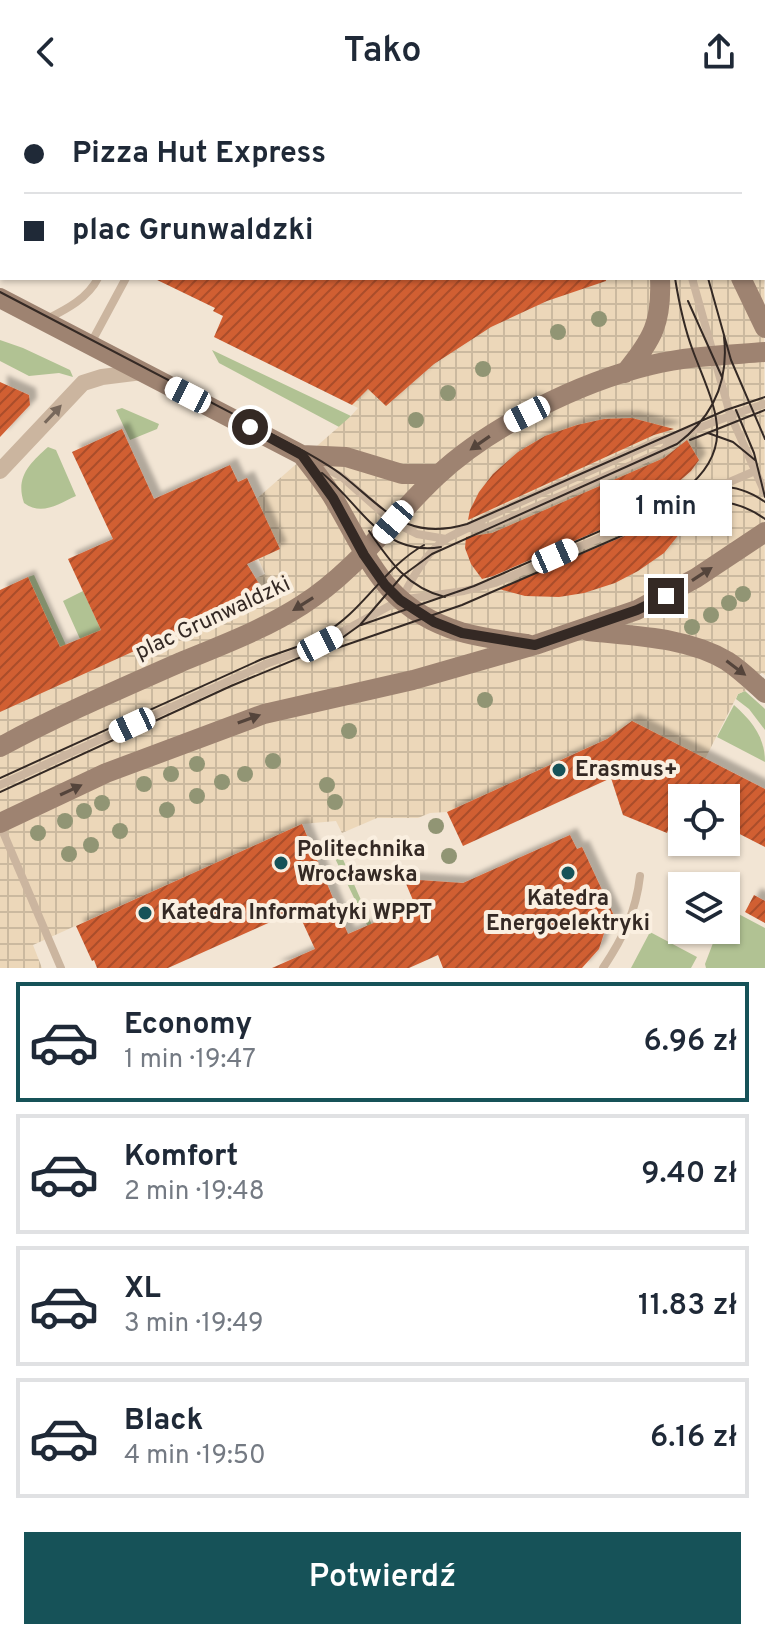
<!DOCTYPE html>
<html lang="pl">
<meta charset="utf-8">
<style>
body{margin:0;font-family:Overpass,sans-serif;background:#f2f2f3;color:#1f2937;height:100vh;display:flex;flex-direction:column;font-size:30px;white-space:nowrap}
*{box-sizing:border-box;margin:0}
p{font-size:26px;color:#747a83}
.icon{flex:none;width:44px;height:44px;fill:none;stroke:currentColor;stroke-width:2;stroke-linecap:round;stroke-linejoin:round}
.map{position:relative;height:864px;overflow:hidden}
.panel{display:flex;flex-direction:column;background:#fff;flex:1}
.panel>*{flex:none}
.hud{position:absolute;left:0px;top:0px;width:766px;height:176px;box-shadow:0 2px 6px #0004;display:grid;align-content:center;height:176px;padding:0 24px;background:#fff}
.fabs{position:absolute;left:668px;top:680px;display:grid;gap:16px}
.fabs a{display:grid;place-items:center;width:72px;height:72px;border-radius:0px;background:#fff;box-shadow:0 2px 6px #0004;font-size:40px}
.end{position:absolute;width:36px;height:36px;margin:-18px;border:10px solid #342924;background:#fff;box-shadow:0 0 0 4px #fff}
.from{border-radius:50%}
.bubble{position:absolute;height:56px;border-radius:0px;background:#fff;box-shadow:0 2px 6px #0004;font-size:26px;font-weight:600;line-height:56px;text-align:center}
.car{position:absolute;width:24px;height:48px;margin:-24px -12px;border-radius:10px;box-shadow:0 0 6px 2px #0007;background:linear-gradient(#fff 24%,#345 0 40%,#fff 0 76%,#345 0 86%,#fff 0)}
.hud b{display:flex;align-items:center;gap:28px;height:76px;font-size:30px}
.hud b+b{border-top:2px solid #e0e1e3}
.hud i{width:20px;height:20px;background:#1f2937}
ul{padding:14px 0 0;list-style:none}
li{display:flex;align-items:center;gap:24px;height:120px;margin:0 16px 12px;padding:0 8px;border:4px solid #e0e1e3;border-radius:0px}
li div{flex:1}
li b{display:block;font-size:30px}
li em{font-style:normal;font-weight:600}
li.current{border-color:#165258}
li>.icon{width:72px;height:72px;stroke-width:1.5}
.primary-button{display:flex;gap:16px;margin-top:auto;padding:16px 24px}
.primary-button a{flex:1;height:92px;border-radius:0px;background:#165258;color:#fff;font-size:32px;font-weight:600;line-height:92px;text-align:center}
header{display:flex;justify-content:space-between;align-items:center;height:104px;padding:0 24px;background:#fff;font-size:36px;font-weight:600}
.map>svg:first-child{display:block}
</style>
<header><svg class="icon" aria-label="back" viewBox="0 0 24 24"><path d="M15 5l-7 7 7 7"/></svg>Tako<svg class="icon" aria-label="share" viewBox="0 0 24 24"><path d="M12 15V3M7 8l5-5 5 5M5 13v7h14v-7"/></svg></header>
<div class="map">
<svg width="765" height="864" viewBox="0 0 765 864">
<defs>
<pattern id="plaza-grid" width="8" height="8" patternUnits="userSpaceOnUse" patternTransform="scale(2)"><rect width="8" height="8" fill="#ecd7b9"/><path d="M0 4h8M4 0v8" fill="none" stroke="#cbb99f"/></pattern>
<pattern id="building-hatch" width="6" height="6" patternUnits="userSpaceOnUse" patternTransform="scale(2)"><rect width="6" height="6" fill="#d15e33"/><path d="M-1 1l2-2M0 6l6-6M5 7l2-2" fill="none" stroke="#aa4e2b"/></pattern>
<filter id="shadow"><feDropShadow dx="7" dy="-7" stdDeviation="2" flood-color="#0004"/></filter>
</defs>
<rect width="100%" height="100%" fill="#f2e5d4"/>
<path fill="#b1c293" d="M 0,236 L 23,244 L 70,266 L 73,273 L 59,269 L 29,272 L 0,257 Z
M 212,246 L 351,312 L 341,324 L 219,259 Z
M 122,304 L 159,320 L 157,325 L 130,336 L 116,306 Z
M 48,343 L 56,346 L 76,392 C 58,400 42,412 24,399 C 15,373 30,359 48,343 Z
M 34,471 L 66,541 L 60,543 L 28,473 Z
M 83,487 L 101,526 L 80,535 L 63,497 Z
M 745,587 L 765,605 L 765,626 L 749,605 L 736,595 L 738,590 Z
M 734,601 C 752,617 765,633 765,658 L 717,633 Z
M 334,735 L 372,821 L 368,823 L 331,746 Z
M 731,806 L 765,824 L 765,864 L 706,864 L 705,860 L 718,826 L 726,826 L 726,817 Z
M 650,828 L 697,853 L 691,864 L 631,864 Z"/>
<path fill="url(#plaza-grid)" d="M 764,150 L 765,571 L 762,569 L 738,578 L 747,586 L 738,590 L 705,655 L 613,632 L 447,708 L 430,709 L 418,714 L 377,714 L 342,729 L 336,717 L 302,720 L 33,841 L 42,864 L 0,864 L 0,590 L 265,470 L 239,410 L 350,313 L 358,304 L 352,301 L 365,287 L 569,174 L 764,174 Z"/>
<path fill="url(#building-hatch)" filter="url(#shadow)" d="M 153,174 L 606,174 L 606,177 L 547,197 L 491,223 L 434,260 L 386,302 L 368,285 L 352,301 L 214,233 L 223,212 L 213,207 L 215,204 Z
M 0,278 L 29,291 L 30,301 L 0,333 Z
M 632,314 L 674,325 L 654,331 L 468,416 L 470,406 L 479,388 L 493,370 L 518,348 L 545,332 L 577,321 L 604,315 Z
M 122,325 L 154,395 L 230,361 L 238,378 L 247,374 L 280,445 L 247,460 L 264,488 L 0,608 L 0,486 L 28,473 L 60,543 L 101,526 L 68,455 L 113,435 L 72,348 Z
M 687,336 L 699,356 L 691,367 L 646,406 L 493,472 L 482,475 L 471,460 L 465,444 L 466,433 L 492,429 L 664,354 Z
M 705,398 L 664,449 L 638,467 L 615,479 L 584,489 L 559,493 L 525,492 L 499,485 Z
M 632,617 L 765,685 L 765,743 L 726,723 L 726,694 L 680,694 L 667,729 L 623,711 L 611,674 L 463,742 L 447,708 L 607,635 Z
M 302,720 L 348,830 L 415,801 L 404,775 L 463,779 L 570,731 L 577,745 L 582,743 L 616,816 L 607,820 L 599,845 L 582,864 L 443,864 L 438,851 L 409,864 L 272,864 L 315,845 L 297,806 L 168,864 L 97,864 L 94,856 L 92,857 L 76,822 Z
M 754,791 L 765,797 L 765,819 L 745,808 Z"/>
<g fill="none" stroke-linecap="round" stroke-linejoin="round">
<path stroke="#cbb59f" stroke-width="8" d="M 692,174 L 730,310 L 765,389
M 47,215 C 67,205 88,194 98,174
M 91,239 L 126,174
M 316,359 L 342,373 L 393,418 L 417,430 L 446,435
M 471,424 L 489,423 L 661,348 L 679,332
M 401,496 C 412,475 425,449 446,435 C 459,427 472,424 485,414 L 657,337 C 694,329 728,310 765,300
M 0,681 L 266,560 L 320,540 L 400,496 L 464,487 L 495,479 L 755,367
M 0,721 L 61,864
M 603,864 C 623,834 636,808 640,772"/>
<path stroke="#cbb59f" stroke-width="16" d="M 0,367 L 83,279 L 102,273 L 142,268"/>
<path stroke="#9e8371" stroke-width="20" d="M 641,0 L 641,2
M 684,0 L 684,2
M 741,174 L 765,224
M 0,194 L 302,351 C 313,365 325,380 334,395 C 371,458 384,504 461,528 C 482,534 505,537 527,540
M 625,269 C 653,235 662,218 660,174
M 302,351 L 346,353 L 402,370 L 439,370
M 588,527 C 633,532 687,533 727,557 C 741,566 753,578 765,589
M 0,643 C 59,611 120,585 181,558 C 222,541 265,525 302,501 C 357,466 390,416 437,372 C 490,322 580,278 651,261 C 688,252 727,251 765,248
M 0,719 L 106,669 L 264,610 L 413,576 L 535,541 L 637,506 L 696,474 L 765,428"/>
<path stroke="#342924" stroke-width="2" d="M 667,0 L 667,2
M 675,174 C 679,199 684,223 693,247 C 713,301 740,343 683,387
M 708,174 L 731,256 L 765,335
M 0,188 L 300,345 C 314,353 329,361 342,371 C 385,405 406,438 467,420 L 726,306 L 765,293
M 688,197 L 722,273
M 736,306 L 754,349 L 765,393
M 708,329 L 733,338 L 755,356
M 690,336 L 765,306
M 322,369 C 360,400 382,453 441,443
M 369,427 C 390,458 408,484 445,493
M 361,521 L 474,482 L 694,386 C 719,379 743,382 765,398
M 323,530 C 363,508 383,464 424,441
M 337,544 L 462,501 L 695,400 C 721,394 743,399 765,415
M 0,674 L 262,555 L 334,530
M 0,688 L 231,582 L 335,539 L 360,521 L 402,472 L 432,450 L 677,340 C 713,313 729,277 724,233"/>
</g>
<g fill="#919574">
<circle cx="599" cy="215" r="8"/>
<circle cx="558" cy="228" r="8"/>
<circle cx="483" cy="265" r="8"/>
<circle cx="448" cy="289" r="8"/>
<circle cx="416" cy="316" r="8"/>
<circle cx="743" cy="490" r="8"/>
<circle cx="729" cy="499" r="8"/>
<circle cx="711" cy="511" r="8"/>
<circle cx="692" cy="523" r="8"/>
<circle cx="485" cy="596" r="8"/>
<circle cx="349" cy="627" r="8"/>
<circle cx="273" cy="657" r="8"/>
<circle cx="197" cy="660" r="8"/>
<circle cx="171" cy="670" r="8"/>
<circle cx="245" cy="670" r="8"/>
<circle cx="222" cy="678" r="8"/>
<circle cx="144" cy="680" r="8"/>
<circle cx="327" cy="681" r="8"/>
<circle cx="197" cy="692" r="8"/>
<circle cx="335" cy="698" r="8"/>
<circle cx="102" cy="699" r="8"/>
<circle cx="167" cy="706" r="8"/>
<circle cx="84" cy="707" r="8"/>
<circle cx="65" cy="717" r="8"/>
<circle cx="436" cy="722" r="8"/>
<circle cx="120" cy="727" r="8"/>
<circle cx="38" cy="729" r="8"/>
<circle cx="91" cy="741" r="8"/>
<circle cx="69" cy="750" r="8"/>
<circle cx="449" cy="752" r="8"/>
</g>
<defs><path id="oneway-solid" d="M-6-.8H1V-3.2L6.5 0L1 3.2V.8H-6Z" transform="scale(2)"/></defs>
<use fill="#78685b" href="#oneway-solid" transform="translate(53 310) rotate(-47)"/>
<g fill="#54443b">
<use href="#oneway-solid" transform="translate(480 339) rotate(145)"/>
<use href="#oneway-solid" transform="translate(702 470) rotate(-33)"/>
<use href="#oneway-solid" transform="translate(303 500) rotate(148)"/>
<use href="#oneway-solid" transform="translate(736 564) rotate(37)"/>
<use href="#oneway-solid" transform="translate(249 615) rotate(-20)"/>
<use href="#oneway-solid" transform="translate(71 686) rotate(-25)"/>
</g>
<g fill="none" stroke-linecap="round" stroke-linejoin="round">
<path stroke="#342924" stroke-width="10" d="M 250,323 L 302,351 L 333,394 L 364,451 L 385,481 L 400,496 L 434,518 L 462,529 L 535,541 L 637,506 L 666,492"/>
</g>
<g fill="#165258" stroke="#faefe0" stroke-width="3">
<circle cx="559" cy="666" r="8"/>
<circle cx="281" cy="759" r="8"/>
<circle cx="568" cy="769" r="8"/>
<circle cx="145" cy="809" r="8"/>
</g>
<g text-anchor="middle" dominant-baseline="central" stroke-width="8" stroke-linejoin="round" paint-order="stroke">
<g font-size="22" fill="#342924" stroke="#faefe0">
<text transform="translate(213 515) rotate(-25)">plac Grunwaldzki</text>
</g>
<g font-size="22" font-weight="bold" fill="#342924" stroke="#faefe0" text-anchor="start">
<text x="575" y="666">Erasmus+</text>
<text x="297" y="746">Politechnika<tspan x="297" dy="25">Wrocławska</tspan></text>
<text x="568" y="795" text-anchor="middle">Katedra<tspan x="568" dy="25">Energoelektryki</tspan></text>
<text x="161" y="809">Katedra Informatyki WPPT</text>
</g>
</g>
</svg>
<div class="fabs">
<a><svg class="icon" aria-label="locate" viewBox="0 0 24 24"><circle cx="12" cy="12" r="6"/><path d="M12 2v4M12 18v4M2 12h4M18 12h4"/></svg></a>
<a><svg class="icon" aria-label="layers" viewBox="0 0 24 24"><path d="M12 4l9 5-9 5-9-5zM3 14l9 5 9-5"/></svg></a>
</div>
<i class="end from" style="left:250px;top:323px"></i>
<i class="end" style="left:666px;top:492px"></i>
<div class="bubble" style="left:600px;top:376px;width:132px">1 min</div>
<i class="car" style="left:188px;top:291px;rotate:297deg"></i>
<i class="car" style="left:527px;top:310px;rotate:243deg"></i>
<i class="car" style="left:393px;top:418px;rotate:221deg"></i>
<i class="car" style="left:555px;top:452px;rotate:66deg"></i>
<i class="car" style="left:320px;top:540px;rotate:63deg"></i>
<i class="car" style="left:132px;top:621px;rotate:245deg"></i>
<div class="hud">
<b><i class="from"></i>Pizza Hut Express</b>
<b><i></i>plac Grunwaldzki</b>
</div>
</div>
<section class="panel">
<ul>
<li class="current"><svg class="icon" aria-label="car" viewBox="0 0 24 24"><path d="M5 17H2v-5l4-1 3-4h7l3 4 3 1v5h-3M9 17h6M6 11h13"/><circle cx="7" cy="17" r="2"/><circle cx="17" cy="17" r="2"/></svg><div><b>Economy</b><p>1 min · 19:47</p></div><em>6.96 zł</em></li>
<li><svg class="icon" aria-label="car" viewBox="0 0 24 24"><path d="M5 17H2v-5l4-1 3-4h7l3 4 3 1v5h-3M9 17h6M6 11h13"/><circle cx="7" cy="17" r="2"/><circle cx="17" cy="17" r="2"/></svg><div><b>Komfort</b><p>2 min · 19:48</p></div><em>9.40 zł</em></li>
<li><svg class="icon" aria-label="car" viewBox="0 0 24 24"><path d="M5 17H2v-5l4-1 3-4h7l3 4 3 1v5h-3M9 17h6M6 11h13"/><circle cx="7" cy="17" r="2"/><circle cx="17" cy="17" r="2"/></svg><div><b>XL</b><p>3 min · 19:49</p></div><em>11.83 zł</em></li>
<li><svg class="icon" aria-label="car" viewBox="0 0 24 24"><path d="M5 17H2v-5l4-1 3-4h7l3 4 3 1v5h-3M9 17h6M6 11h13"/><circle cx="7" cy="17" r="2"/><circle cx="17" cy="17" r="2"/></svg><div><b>Black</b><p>4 min · 19:50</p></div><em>6.16 zł</em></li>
</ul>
<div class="primary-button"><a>Potwierdź</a></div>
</section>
